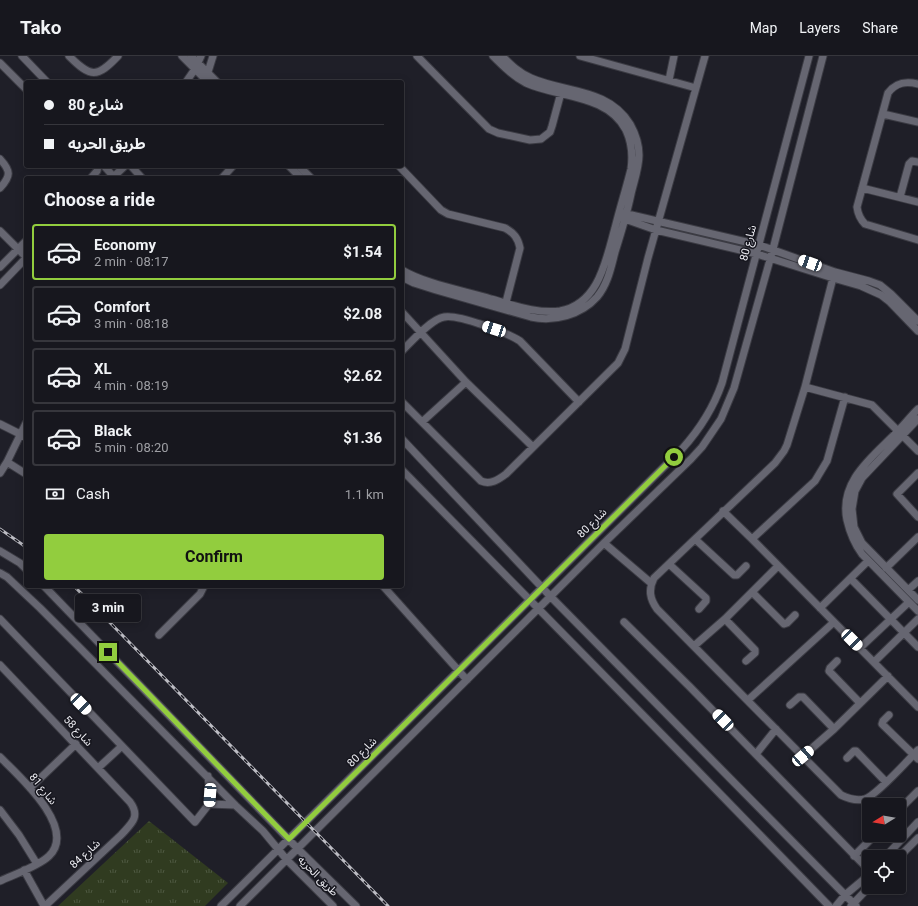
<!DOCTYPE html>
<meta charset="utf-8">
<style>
body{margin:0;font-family:Roboto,"Noto Sans Arabic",sans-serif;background:#202027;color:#f1f3f6;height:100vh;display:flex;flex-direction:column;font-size:15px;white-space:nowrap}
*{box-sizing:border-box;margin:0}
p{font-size:13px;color:#9e9fa4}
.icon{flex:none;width:22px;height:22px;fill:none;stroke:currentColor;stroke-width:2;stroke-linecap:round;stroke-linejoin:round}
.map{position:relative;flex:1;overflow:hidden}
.drawer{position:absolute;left:24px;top:120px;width:380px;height:412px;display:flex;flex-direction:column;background:#17171e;border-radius:4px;box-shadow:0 2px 10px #0003,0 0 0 1px #36363c}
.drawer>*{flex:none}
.guide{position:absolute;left:24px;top:24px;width:380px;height:88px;border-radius:4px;box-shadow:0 2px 10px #0003,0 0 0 1px #36363c;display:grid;align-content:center;height:88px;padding:0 20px;background:#17171e}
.needle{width:26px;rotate:259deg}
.controls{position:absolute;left:862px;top:742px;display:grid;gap:8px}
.controls a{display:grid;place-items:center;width:44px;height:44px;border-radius:4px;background:#17171e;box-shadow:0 2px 10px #0003,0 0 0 1px #36363c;font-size:20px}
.end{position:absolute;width:18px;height:18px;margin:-9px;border:5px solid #92cd3e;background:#111;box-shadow:0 0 0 2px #111}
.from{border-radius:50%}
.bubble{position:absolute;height:28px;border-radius:4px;background:#17171e;box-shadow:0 2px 10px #0003,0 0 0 1px #36363c;font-size:13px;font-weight:700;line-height:28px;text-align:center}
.car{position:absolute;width:12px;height:24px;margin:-12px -6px;border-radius:5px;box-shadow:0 0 3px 1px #0007;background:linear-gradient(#fff 24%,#345 0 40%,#fff 0 76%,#345 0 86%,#fff 0)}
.guide b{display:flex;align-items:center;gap:14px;height:38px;font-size:15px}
.guide b+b{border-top:1px solid #36363c}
.guide i{width:10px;height:10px;background:#f1f3f6}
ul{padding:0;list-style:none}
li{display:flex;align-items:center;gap:12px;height:56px;margin:0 8px 6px;padding:0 12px;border:2px solid #36363c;border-radius:4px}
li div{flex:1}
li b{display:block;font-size:15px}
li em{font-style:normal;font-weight:700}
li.on{border-color:#92cd3e}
li>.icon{width:36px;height:36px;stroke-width:1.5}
h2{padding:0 20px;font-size:18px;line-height:48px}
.pay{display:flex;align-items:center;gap:10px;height:44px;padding:0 20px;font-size:15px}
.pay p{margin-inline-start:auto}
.primary-button{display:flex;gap:8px;margin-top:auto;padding:8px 20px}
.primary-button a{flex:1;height:46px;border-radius:4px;background:#92cd3e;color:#111;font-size:16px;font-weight:700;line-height:46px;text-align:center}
header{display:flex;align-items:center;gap:24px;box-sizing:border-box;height:56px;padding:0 20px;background:#17171e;border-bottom:1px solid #36363c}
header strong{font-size:19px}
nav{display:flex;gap:22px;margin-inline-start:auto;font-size:14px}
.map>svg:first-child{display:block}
</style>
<header>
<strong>Tako</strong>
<nav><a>Map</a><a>Layers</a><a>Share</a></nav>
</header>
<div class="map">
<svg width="918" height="850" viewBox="0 0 918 850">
<defs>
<pattern id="grass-tufts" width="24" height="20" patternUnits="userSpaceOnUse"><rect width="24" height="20" fill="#303b20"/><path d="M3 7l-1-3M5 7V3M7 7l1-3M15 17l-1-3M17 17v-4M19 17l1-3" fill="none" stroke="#4e5841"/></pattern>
</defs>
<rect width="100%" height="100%" fill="#1f1f28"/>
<path fill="url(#grass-tufts)" d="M 149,765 L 228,827 L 205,850 L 58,850 Z"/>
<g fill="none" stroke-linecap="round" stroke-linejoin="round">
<g stroke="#3b3b43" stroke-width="9">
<path id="minor" d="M 22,0 L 47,26
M 69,0 C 91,22 97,22 118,0
M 182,0 L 208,26
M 191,0 L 217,26
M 417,0 L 489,73 L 498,77 L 530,84 L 541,83 L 550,76 L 552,70 L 562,33
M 580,0 L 696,32
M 0,7 L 26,33
M 669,24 L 674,0
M 186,26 L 195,13 L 201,0
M 201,26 L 208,16 L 213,0
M 918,28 C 906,25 896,26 888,37 L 857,151 C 858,159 860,163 865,168 L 918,184
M 883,58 L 918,66
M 0,103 C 11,115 11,120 0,132
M 104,110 L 115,122
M 131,110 L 142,122
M 289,110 L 301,122
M 299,110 L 311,122
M 399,110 L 441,154 L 448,158 L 505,172 C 514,177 518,182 520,192 L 505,250
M 91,122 L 97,115 L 98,110
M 112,122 L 125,110
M 222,122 L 233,110
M 862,132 L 918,146
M 900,141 L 909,108 L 912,105 L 918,106
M 623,157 L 759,189 L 835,216 L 869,225 L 880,229 L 891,238 L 918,265
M 622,162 L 656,174 L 757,198 L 833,222 L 861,230 L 881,239 L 890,246 L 918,275
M 0,175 L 26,201
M 0,211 L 26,185
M 402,214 C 425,228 465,235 491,243 C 513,249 537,258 560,255 C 599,248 606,204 615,172 C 620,152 626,133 631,113 C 633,99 632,87 626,74 C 607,38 559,42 526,27 C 513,20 503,10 493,0
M 402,221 L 414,227 L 436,234 L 531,261 C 554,266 581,259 597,241 C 608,228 611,211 615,196 C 621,177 627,157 631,138 C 634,125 639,112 639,99 C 639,88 635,77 630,68 C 608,32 565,37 531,22 C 519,17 511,9 502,0
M 833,222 L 805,331 L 787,389 L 784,395 L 775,407 L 654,522 C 648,534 650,543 657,553 L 841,739 C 849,743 857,745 865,743 C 877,739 908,704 918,694
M 0,229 L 26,202
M 402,256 L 466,326 L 533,391
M 402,295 C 411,286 431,263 444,261 C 458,258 508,277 520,285 L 579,346
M 805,331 L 872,349 L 918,395
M 402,346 L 481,425 C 490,429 498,424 506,418 L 618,307 L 625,293 L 648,202 L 705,0
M 918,353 C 910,361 903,370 895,378 C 871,402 839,426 847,464 C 850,477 854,487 862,498 L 918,555
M 918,363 L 862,422 L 855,435 L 852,453 L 854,471 L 862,487 L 918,544
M 422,366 L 466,326
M 0,368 L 26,381
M 402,383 L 551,541 L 856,850
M 7,406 L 26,418
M 402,414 L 693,710 L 829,850
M 0,417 L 7,406 L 26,367
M 918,417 L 897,438 L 918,461
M 723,455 L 752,483 L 918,651
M 695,483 L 734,519 L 737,519 L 746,510
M 752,483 L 815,425 L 827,405 L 845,341
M 604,487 L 651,527
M 0,495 L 20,507 L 26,513
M 669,508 L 706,542 L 706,545 L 699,553
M 886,512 L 918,481
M 0,517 L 7,521 L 40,552 L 81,593 L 235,749 L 263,775 L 287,804 L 333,850
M 851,523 L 918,591
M 44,530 L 298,793 L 356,850
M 383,530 L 467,624
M 908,534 L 918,525
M 752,536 L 784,568 L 787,567 L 795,559
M 820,552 L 868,505
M 0,563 L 195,766 L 209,748 L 210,739 L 208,720
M 725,563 L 755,594 L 755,597 L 746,605
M 624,566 L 690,631 L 869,814
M 159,579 L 200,538 L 204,530
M 694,590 L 725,563 L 778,510
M 860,592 L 909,546
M 837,605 L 830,612 L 829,615 L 860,647
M 874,606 L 918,563
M 0,609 L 130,746 C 141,761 131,768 121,779 L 45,850
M 748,644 L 834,566
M 790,649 L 799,641 L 803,641 L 834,673
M 889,659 L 883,665 L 882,668 L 918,703
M 756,698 L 776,673
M 803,700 L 834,673 L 888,620
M 0,701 C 18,719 78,772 49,800 C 39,810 13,819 0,825
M 847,702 L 854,695 L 856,695 L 886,726
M 98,712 L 122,690
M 30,732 L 76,688
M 209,748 L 235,749
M 0,754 L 19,779 L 37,808
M 899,754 L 918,735
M 854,800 L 875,779
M 885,801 L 918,766
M 899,801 L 918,782
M 24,814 L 44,850
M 221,850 L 682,393 C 700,373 713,353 722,327 L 809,0
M 240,850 L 604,487 L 691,403 L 702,391 L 721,363 L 734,332 L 773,193 L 823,0
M 836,850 L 845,839 L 869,819
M 851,850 L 869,831"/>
</g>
<use href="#minor" stroke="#666671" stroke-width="7"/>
<g stroke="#bcbcc3" stroke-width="3">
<path id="rail" d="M 0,473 L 26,491
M 74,530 L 388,850"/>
</g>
<use href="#rail" stroke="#16161e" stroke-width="1.5" stroke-dasharray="4.5" stroke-linecap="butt"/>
</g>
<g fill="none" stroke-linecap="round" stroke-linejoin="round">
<path stroke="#92cd3e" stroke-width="5" d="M 108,596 L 289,783 L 674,401"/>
</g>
<g text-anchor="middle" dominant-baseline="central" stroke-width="3" stroke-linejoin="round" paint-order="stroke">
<g font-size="11" fill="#ededf3" stroke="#16161e">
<text transform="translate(748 187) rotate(-75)">شارع 80</text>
<text transform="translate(592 467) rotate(-45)">شارع 80</text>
<text transform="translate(78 675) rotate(47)">شارع 58</text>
<text transform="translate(362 696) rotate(-45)">شارع 80</text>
<text transform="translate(43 733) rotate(51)">شارع 81</text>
<text transform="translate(85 798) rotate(-43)">شارع 84</text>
<text transform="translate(318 820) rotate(45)">طريق الحريه</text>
</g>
</g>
</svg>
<div class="controls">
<a><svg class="needle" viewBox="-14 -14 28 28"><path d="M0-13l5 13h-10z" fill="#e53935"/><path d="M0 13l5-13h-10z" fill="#9e9fa4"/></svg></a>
<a><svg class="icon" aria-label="locate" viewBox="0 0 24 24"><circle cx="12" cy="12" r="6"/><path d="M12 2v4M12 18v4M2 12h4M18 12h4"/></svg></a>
</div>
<i class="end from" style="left:674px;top:401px"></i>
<i class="end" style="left:108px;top:596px"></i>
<div class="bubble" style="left:75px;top:538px;width:66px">3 min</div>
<i class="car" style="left:810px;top:207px;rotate:290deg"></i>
<i class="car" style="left:494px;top:273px;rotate:288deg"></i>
<i class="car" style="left:852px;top:584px;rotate:135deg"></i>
<i class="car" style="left:81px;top:648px;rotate:136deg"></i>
<i class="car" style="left:723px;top:664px;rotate:316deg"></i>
<i class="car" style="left:803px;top:700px;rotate:49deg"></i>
<i class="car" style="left:210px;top:739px;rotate:184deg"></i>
<div class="guide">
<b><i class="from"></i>شارع 80</b>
<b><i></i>طريق الحريه</b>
</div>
<section class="drawer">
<h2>Choose a ride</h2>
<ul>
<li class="on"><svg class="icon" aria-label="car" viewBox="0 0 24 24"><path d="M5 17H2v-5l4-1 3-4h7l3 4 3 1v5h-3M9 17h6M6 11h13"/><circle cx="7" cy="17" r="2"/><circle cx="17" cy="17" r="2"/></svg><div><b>Economy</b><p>2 min · 08:17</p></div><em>$1.54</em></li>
<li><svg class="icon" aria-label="car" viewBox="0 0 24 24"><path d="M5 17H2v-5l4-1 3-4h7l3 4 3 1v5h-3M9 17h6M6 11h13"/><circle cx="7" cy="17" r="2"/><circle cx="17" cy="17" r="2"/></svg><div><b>Comfort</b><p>3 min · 08:18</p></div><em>$2.08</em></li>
<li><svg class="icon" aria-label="car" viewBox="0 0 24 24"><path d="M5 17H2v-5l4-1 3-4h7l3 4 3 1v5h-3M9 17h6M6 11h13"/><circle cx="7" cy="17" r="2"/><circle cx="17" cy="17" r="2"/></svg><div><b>XL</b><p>4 min · 08:19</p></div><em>$2.62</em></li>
<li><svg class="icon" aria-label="car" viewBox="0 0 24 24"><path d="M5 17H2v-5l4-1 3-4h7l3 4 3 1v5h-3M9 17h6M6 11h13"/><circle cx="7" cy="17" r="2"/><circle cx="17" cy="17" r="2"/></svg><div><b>Black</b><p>5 min · 08:20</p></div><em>$1.36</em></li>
</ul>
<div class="pay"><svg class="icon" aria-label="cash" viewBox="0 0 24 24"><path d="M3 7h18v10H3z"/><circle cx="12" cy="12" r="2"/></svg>Cash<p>1.1 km</p></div>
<div class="primary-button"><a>Confirm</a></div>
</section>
</div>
